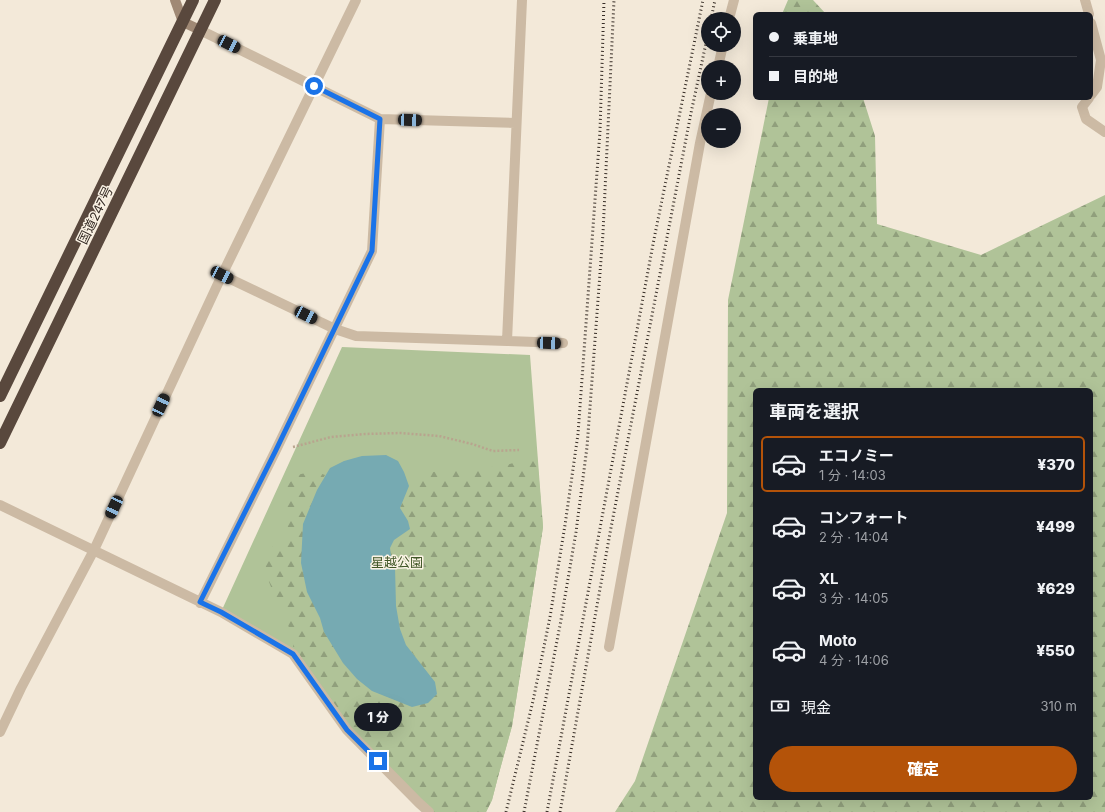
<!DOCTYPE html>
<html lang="ja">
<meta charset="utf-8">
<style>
body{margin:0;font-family:Inter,"Noto Sans JP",sans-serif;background:#242831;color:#f1f3f6;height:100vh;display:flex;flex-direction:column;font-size:15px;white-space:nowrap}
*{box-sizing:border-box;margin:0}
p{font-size:13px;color:#9ea1a6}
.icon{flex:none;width:22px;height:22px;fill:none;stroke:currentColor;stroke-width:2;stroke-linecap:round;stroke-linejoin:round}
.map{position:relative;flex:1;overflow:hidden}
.side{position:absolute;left:753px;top:388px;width:340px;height:412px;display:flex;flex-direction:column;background:#171b24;border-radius:6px;box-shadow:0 4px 16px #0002}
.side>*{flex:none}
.hud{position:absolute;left:753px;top:12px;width:340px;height:88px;border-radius:6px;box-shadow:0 4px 16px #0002;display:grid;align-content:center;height:88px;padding:0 16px;background:#171b24}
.buttons{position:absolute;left:701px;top:12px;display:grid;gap:8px}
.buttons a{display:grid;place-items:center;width:40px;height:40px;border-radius:50%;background:#171b24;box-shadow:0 4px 16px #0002;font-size:20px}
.end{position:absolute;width:18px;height:18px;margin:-9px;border:5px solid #1a73e8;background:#fff;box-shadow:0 0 0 2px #fff}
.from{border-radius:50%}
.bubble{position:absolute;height:28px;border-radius:14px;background:#171b24;box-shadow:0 4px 16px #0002;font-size:13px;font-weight:800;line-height:28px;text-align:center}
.car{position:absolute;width:12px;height:24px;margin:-12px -6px;border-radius:5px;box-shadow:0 0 3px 1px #0007;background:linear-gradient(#222 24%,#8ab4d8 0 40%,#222 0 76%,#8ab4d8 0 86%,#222 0)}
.hud b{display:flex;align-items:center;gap:14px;height:38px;font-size:15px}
.hud b+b{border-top:1px solid #363941}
.hud i{width:10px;height:10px;background:#f1f3f6}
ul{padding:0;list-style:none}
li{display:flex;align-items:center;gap:12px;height:56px;margin:0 8px 6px;padding:0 8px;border:2px solid transparent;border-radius:6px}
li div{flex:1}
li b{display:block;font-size:15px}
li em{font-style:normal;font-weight:800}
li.selected{border-color:#b45309}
li>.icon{width:36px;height:36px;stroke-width:1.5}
h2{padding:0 16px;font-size:18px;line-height:48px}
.pay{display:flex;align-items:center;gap:10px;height:44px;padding:0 16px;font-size:15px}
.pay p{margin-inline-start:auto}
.primary-button{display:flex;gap:8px;margin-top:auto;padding:8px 16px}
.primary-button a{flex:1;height:46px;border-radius:24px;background:#b45309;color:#fff;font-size:16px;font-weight:800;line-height:46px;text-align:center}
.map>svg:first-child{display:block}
</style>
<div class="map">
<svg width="1105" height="812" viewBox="0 0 1105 812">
<defs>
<pattern id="forest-firs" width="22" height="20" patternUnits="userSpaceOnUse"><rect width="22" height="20" fill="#b0c398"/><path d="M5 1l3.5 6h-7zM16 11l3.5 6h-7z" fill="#909f7c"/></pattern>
</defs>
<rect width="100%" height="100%" fill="#f3e9d9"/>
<path fill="#b0c398" d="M 342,347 L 530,355 L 543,527 L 512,726 L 499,773 L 492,800 L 486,812 L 293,654 L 221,612 Z"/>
<path fill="url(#forest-firs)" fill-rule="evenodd" d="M 788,0 L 813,0 L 826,14 L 782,14 Z
M 769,98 L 863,98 L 875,136 L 877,224 L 981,255 L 1105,195 L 1105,812 L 615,812 L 635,781 L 727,513 L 728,300 ZM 755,390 L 1091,390 L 1091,798 L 755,798 Z
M 537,456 L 543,527 L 512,726 L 499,773 L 492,800 L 486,812 L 429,812 L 347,730 L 293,654 C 297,630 271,595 266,572 C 264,565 269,554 270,548 L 288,538 L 286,486 L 297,475 L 314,471 L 325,475 L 317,490 L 320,618 L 324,632 L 334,646 L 435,682 L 406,645 L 400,629 L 396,606 L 395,567 L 391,556 L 390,548 L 394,540 L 405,533 L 408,521 L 400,508 L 409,486 L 432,472 L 503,466 Z"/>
<path fill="#76aab2" d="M 386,455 L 398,461 L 404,472 L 409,486 L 400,508 L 408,521 L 410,529 L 394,540 L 390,548 L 391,556 L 395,567 L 396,606 L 400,629 L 406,645 L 435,682 L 437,694 L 428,703 L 412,707 L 372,691 L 357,679 L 343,663 L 324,632 L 320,618 L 307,592 L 301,563 L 303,524 L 317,490 L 330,468 L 344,461 L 362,456 Z"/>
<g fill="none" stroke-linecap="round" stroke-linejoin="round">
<path stroke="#b8a48e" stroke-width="2.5" stroke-dasharray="2 2" stroke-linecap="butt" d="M 293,447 L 331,437 L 365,434 L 400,433 L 439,436 L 472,444 L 493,451 L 519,450"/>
<path stroke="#ccbaa4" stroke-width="10" d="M 1085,0 L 1089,14
M 729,19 L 734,0
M 1091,23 L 1101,60 L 1097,87 L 1091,95
M 200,30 L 380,119 L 515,123
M 718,67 L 723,45
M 1089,98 L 1082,107 L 1086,119 L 1105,132
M 222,275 L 335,329 L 356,336 L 507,341 L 522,0
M 507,341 L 563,343
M 0,505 L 221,612 L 293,654 L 347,730 L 419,803 L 429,812
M 200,603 L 275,452 L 372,251 L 380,119
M 609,647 L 700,143 L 711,93
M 0,732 L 21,688 L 94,550 L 222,275 L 356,0"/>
<path stroke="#a08975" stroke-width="10" d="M 175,0 L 183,22 L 200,30"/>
<path stroke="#59483d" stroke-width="12" d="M 0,396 L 193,0
M 0,443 L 215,0"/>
<path stroke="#372d26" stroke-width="3" stroke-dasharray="1 3" stroke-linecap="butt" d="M 711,19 L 715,0
M 506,812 L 533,701 L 550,617 L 565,525 L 578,434 L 600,131 L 604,0
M 524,812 L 561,620 L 576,532 L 587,447 L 603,233 L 614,0
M 547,812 L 654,239 L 703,0
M 560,812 L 610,533 L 691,113 L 708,34"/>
</g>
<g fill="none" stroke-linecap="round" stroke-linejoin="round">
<path stroke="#1a73e8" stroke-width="5" d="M 314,86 L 380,119 L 372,251 L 275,452 L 200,602 L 221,612 L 293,654 L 347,730 L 378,761"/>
</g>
<g text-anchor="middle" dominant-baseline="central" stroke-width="3" stroke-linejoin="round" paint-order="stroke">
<g font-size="13" fill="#372d26" stroke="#fbf3e5">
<text transform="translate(95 215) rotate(-64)">国道247号</text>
</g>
<g font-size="13" fill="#415728" stroke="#fbf3e5">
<text x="397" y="562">星越公園</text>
</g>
</g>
</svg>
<div class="buttons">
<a><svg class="icon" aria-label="locate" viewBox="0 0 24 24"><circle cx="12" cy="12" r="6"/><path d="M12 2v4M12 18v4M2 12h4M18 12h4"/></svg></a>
<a>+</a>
<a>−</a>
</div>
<i class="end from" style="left:314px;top:86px"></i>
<i class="end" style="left:378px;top:761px"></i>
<div class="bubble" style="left:354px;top:703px;width:48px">1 分</div>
<i class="car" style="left:229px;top:44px;rotate:116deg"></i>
<i class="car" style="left:410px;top:120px;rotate:92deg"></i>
<i class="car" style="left:222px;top:275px;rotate:116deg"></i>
<i class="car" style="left:306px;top:315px;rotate:116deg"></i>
<i class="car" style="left:549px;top:343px;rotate:92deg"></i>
<i class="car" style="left:161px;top:405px;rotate:25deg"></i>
<i class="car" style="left:114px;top:507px;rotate:205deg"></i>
<div class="hud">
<b><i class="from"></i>乗車地</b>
<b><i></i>目的地</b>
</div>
<section class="side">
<h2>車両を選択</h2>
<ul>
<li class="selected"><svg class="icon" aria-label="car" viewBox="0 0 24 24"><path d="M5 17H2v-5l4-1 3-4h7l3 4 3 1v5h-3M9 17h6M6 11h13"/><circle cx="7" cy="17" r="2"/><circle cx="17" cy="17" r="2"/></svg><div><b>エコノミー</b><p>1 分 · 14:03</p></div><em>¥370</em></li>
<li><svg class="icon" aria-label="car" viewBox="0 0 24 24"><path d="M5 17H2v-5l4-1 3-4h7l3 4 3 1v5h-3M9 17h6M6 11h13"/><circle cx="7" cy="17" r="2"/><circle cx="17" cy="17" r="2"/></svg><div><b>コンフォート</b><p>2 分 · 14:04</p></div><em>¥499</em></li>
<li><svg class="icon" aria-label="car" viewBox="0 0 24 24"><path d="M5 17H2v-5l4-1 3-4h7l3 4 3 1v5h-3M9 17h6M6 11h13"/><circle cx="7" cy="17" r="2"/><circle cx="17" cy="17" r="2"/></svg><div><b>XL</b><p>3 分 · 14:05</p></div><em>¥629</em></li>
<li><svg class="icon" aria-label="car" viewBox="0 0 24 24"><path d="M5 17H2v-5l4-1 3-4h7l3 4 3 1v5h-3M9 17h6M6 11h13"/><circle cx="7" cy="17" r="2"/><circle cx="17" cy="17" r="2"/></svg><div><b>Moto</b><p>4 分 · 14:06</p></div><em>¥550</em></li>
</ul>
<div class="pay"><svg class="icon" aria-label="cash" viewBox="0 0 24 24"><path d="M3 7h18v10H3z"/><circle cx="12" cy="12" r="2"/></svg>現金<p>310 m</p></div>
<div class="primary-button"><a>確定</a></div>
</section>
</div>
